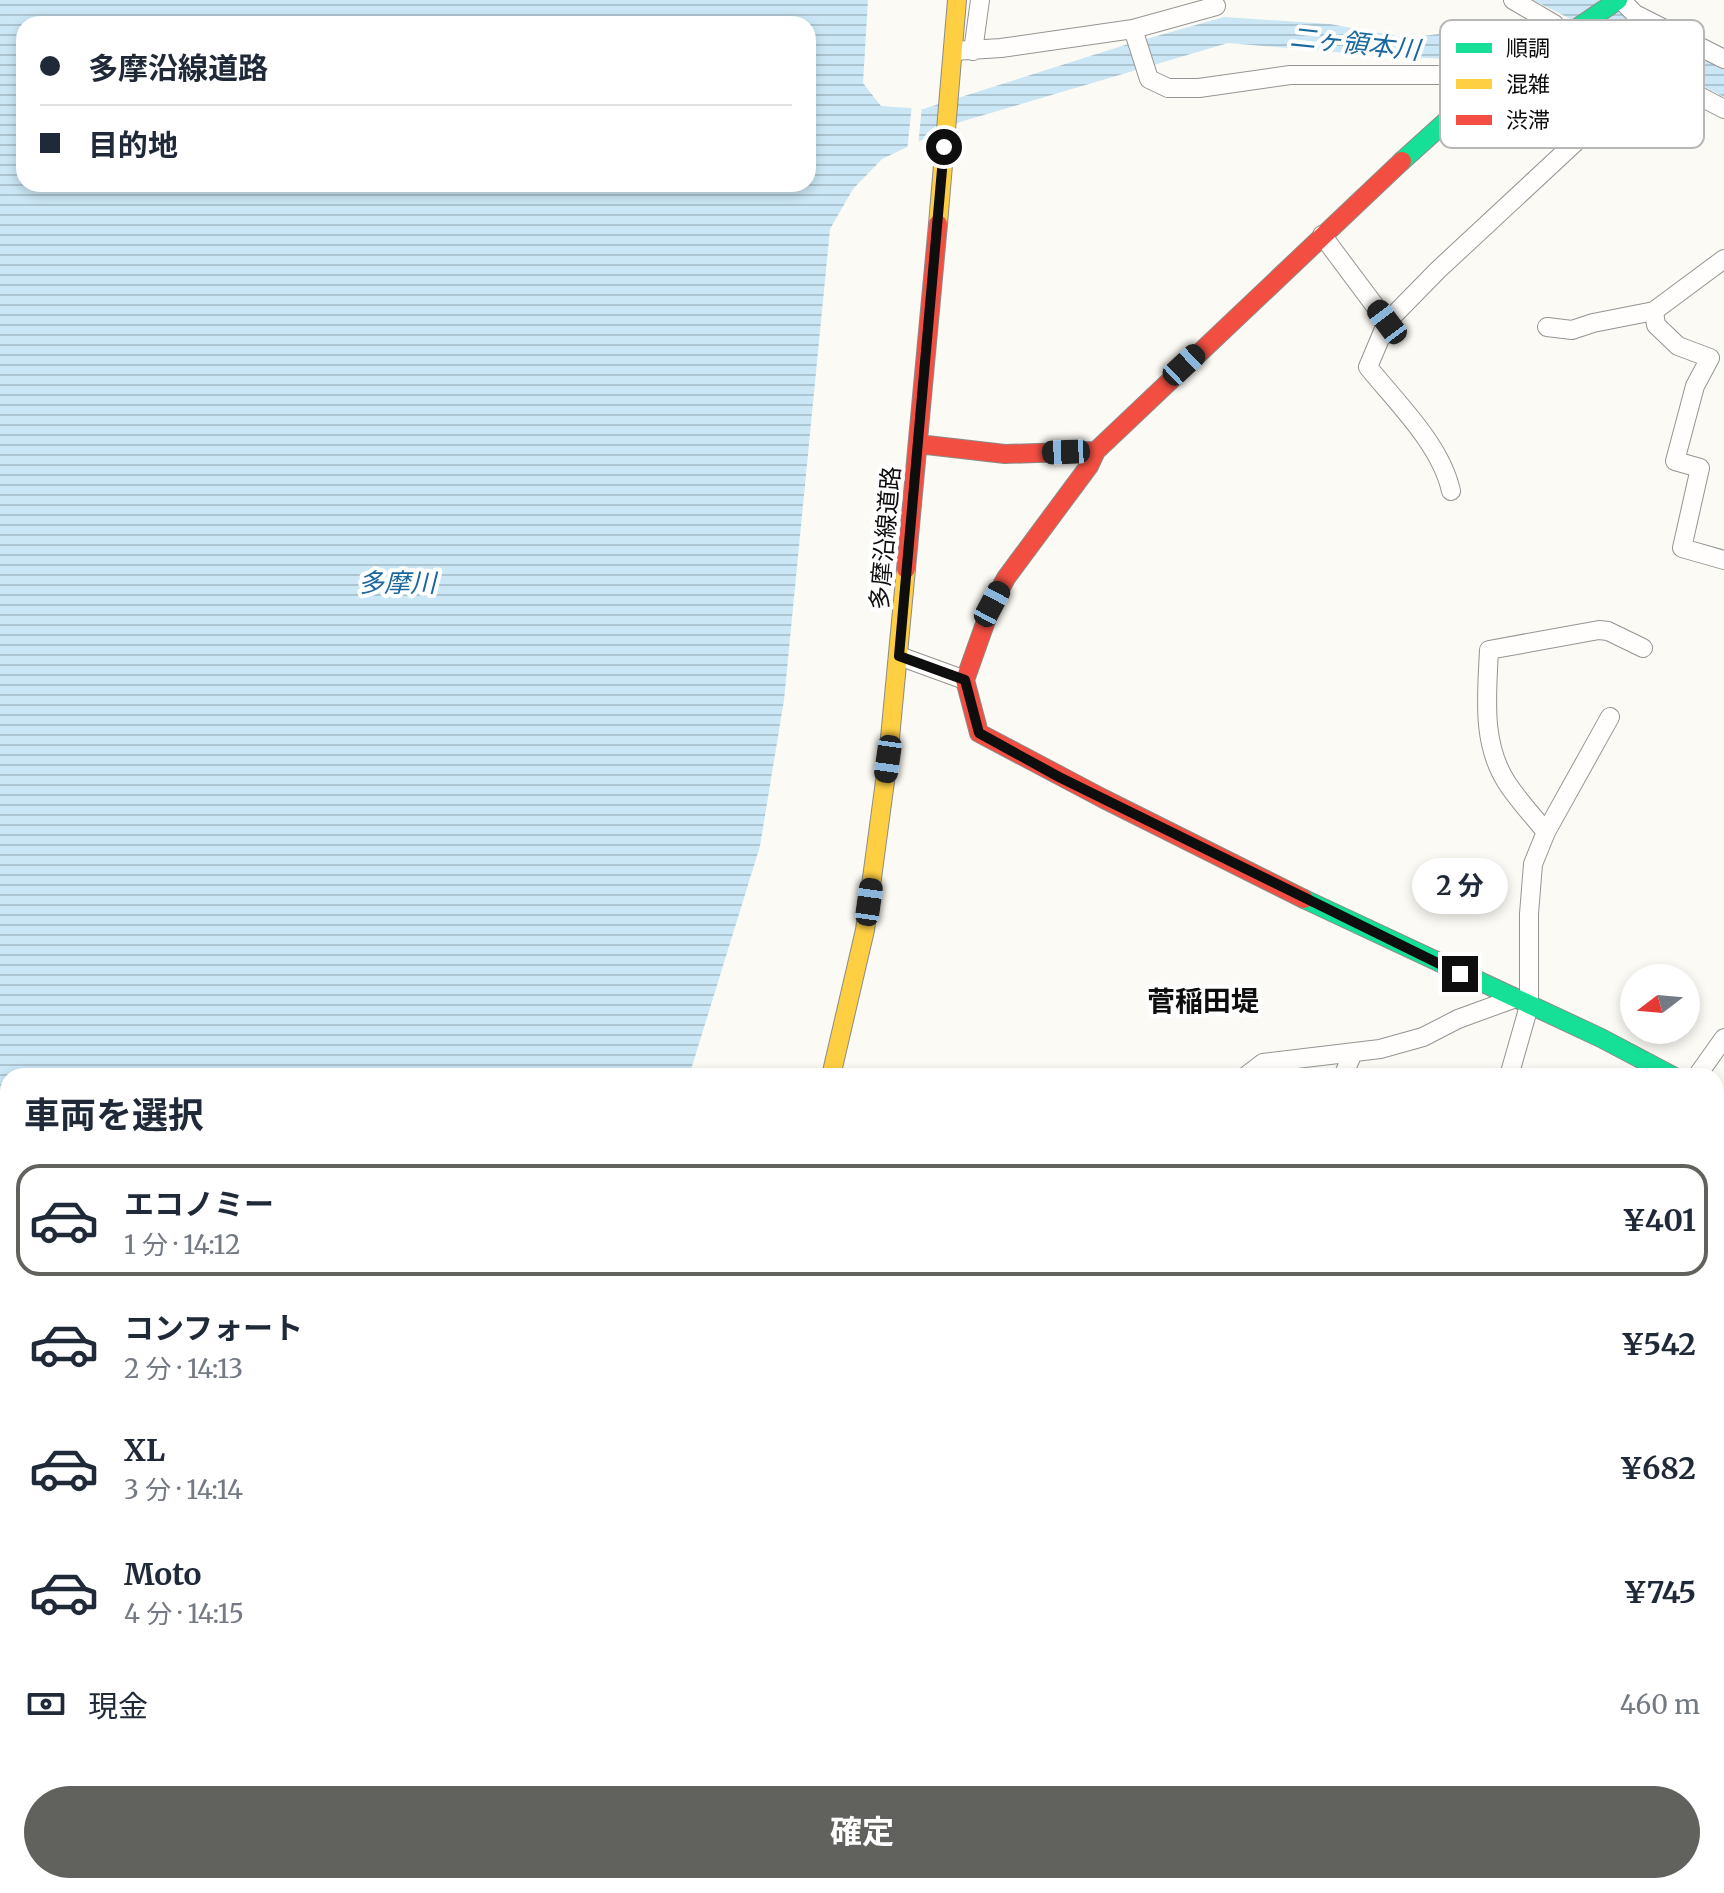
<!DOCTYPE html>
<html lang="ja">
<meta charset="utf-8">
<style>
body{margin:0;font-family:Merriweather,"Noto Sans JP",serif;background:#f6f6f7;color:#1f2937;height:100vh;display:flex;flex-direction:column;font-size:30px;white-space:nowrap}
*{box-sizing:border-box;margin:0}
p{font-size:26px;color:#747a83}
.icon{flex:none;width:44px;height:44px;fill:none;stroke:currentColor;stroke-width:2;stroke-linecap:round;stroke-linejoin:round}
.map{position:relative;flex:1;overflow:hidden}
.panel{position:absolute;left:0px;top:1068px;width:1724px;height:826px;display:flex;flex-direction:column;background:#fff;border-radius:24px 24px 0 0;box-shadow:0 4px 12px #0003}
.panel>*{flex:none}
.top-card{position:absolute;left:16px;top:16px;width:800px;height:176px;border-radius:24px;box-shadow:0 4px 12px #0003;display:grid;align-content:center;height:176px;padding:0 24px;background:#fff}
.needle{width:52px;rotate:254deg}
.buttons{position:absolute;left:1620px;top:964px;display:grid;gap:16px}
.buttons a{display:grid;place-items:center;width:80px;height:80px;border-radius:50%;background:#fff;box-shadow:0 4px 12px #0003;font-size:40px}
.end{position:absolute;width:36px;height:36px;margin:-18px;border:10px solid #0e0e0e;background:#fff;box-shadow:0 0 0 4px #fff}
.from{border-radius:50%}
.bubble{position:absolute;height:56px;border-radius:28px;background:#fff;box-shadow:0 4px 12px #0003;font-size:26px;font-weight:700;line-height:56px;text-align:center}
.car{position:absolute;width:24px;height:48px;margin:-24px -12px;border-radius:10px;box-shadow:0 0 6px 2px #0007;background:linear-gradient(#222 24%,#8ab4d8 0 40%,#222 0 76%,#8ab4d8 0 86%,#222 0)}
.top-card b{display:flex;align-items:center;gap:28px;height:76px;font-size:30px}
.top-card b+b{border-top:2px solid #e0e1e3}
.top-card i{width:20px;height:20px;background:#1f2937}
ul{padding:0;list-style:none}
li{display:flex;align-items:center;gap:24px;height:112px;margin:0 16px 12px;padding:0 8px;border:4px solid transparent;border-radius:24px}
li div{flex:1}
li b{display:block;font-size:30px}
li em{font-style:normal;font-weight:700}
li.on{border-color:#61615e}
li>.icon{width:72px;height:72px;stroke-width:1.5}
h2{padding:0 24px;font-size:36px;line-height:96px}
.pay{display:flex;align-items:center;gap:20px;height:88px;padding:0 24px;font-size:30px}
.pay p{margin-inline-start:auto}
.primary-button{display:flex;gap:16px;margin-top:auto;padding:16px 24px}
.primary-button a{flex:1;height:92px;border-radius:48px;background:#61615e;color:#fff;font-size:32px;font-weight:700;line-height:92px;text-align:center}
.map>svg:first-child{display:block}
</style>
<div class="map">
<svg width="1724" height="1893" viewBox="0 0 1724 1893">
<defs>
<pattern id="farmland-furrows" width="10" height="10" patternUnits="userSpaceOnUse" patternTransform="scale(2)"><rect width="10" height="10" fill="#f8f4e1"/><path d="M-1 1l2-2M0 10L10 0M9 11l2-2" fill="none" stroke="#d3d0c0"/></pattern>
<pattern id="park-crowns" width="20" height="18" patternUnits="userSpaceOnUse" patternTransform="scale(2)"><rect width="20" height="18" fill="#e5f1d4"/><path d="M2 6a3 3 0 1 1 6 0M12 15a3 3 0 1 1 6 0" fill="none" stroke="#c3cdb5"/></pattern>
<pattern id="water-rules" width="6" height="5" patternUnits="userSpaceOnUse" patternTransform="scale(2)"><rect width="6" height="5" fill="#cbe7f5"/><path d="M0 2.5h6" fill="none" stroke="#adc5d1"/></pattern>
</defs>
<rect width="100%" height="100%" fill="#fcfaf4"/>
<path fill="url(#farmland-furrows)" d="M 1724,1579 L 1724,1665 L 1718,1580 Z
M 1394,1886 L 1445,1886 L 1441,1893 L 1390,1893 Z"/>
<path fill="url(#park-crowns)" d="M 653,1886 L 978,1886 L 977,1893 L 652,1893 Z"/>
<path fill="url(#water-rules)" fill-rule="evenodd" d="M 0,0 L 868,0 L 863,83 L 881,106 L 923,109 L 1125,45 L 1224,17 L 1330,24 L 1407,38 L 1485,28 L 1504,21 L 1512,48 L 1470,60 L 1382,56 L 1228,43 L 960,122 L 882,159 L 853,189 L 830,229 L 784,700 L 760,846 L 689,1076 L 8,1076 L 8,1886 L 528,1886 L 527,1893 L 0,1893 ZM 24,24 L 808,24 L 808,184 L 24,184 Z
M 1533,0 L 1598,0 L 1724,65 L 1724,97 Z"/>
<path fill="#fcfaf4" d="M 912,104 L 922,105 L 918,148 L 907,152 Z"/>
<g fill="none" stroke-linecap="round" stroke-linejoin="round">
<path stroke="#cbe7f5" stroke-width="5" d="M 1716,1276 L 1724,1262
M 1716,1334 L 1724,1344
M 1716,1433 L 1720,1372 L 1724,1363
M 687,1886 L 690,1893
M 1682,1893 L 1682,1886"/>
<path stroke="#cbe7f5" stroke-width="18" d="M 1487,44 L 1539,26"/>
<g stroke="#959492" stroke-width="20">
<path id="street" d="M 1513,0 L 1554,24 L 1565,38 L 1578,46 L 1594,41 L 1724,109
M 1621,0 L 1635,14 L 1724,59
M 1133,29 L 1149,79 L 1168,88 L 1199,88 L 1290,75 L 1462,75 L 1491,85
M 954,51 L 1001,48 L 1133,29 L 1216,6
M 973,51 L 980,0
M 1322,235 L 1387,322
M 1654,311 L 1656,325 L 1678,346 L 1710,358 L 1695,386 L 1675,461 L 1700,468 L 1682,548 L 1724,560
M 1547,327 L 1572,330 L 1593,323 L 1654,311 L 1724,259
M 1451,491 C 1441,445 1397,403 1368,367 L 1387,322 L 1438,270 L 1652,71
M 899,656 L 965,680
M 1546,832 C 1533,816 1518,800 1507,783 C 1481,743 1487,695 1489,650 L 1599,630 L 1608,631 L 1643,648
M 1246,1076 L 1263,1063 L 1380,1049 L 1423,1037 L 1458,1019 L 1513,999
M 1343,1076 L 1353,1053
M 1509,1076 L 1529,1006 L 1529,914 L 1533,864 L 1546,832 L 1610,717
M 1697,1076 L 1724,1038
M 1716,1105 L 1724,1111
M 1335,1886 L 1337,1893
M 1467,1893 L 1472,1886
M 1616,1893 L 1618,1886"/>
</g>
<g stroke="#8c8b88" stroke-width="20">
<path id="fast" d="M 1402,161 L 1464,105 L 1618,0
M 1304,899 L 1601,1038 L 1673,1076"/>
</g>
<g stroke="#8c8b88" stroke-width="20">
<path id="slow" d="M 938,224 L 957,0
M 831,1076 L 865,930 L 888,759 L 906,569
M 1716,1304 L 1724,1292"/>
</g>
<g stroke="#8c8b88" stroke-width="20">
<path id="jam" d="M 918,444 L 1005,454 L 1096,451 L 1402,161
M 1096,451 L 1089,466 L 1006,578 L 992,604 L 965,680 L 979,733 L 1102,798 L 1304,899
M 906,569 L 938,224
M 637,1893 L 638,1886
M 1069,1893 L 1077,1886"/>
</g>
<use href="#street" stroke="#fffefd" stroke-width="18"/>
<use href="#fast" stroke="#16e098" stroke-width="18"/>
<use href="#slow" stroke="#ffcf43" stroke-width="18"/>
<use href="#jam" stroke="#f24e42" stroke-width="18"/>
</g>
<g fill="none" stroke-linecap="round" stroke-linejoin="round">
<path stroke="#0e0e0e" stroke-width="10" d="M 944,147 L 899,656 L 965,680 L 979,733 L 1059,777 L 1460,974"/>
</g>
<g text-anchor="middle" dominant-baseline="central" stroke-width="8" stroke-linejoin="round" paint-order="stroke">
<g font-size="24" fill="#0e0e0e" stroke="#fff">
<text transform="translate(885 538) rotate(-85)">多摩沿線道路</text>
</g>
<g font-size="26" font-style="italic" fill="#1a689e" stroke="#fff">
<text transform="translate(1355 43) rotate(6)">二ヶ領本川</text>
<text x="397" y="582">多摩川</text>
</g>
<g font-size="28" font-weight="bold" fill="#0e0e0e" stroke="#fff">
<text x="1203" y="1001">菅稲田堤</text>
</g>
</g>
<rect x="1440" y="20" width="264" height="128" rx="12" fill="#fff" stroke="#b7b7b7" stroke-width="2"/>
<rect x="1456" y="43" width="36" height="10" fill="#16e098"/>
<rect x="1456" y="79" width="36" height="10" fill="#ffcf43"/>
<rect x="1456" y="115" width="36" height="10" fill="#f24e42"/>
<g font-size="22" fill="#0e0e0e">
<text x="1506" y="56">順調</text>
<text x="1506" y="92">混雑</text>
<text x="1506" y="128">渋滞</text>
</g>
</svg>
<div class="buttons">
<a><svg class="needle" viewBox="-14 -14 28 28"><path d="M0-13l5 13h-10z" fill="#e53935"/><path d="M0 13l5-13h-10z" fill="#747a83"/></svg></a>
</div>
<i class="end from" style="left:944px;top:147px"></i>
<i class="end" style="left:1460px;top:974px"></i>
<div class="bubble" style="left:1412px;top:858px;width:96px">2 分</div>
<i class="car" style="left:1387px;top:322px;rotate:323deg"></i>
<i class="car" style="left:1184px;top:365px;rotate:47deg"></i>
<i class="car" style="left:1066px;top:452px;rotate:268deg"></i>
<i class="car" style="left:992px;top:604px;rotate:28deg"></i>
<i class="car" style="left:888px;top:759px;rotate:188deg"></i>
<i class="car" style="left:869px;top:902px;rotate:8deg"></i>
<div class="top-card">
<b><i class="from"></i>多摩沿線道路</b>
<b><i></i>目的地</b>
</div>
<section class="panel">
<h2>車両を選択</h2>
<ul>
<li class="on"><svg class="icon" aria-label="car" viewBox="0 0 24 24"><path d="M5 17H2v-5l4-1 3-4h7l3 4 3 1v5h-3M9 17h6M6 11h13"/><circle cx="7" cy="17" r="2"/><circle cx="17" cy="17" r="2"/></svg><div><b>エコノミー</b><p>1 分 · 14:12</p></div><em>¥401</em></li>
<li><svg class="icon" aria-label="car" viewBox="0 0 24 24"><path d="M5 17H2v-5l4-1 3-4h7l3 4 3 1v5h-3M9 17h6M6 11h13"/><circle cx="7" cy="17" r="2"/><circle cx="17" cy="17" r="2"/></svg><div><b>コンフォート</b><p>2 分 · 14:13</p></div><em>¥542</em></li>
<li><svg class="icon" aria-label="car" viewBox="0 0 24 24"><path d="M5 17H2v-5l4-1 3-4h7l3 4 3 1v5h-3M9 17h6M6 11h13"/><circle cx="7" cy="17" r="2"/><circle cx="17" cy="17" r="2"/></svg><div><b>XL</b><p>3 分 · 14:14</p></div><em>¥682</em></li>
<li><svg class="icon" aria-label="car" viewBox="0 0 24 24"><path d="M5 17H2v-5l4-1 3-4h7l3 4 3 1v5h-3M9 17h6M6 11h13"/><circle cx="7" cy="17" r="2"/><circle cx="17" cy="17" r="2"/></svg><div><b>Moto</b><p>4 分 · 14:15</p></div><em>¥745</em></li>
</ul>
<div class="pay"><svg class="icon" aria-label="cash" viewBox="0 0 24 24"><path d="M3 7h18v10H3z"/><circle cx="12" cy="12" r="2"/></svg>現金<p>460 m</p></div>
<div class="primary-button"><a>確定</a></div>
</section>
</div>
